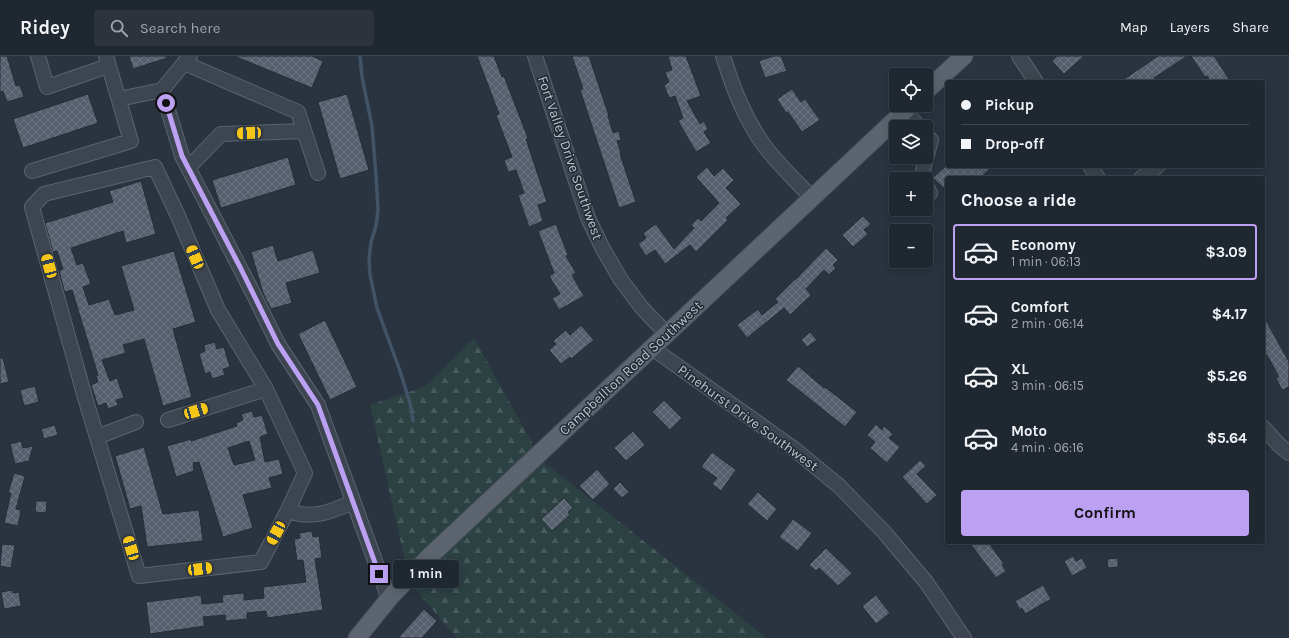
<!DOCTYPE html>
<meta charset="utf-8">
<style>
body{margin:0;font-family:Karla,sans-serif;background:#2c333c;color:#f1f3f6;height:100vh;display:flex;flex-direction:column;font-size:15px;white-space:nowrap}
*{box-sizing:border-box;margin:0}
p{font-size:13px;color:#a1a5ab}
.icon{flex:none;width:22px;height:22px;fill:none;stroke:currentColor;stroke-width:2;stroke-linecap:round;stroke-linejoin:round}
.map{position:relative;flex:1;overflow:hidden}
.details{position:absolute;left:945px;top:120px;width:320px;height:368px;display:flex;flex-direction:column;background:#1f2730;border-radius:4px;box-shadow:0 2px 10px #0003,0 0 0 1px #3c444c}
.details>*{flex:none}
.banner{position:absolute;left:945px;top:24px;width:320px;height:88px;border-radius:4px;box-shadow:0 2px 10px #0003,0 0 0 1px #3c444c;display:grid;align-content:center;height:88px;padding:0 16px;background:#1f2730}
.controls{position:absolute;left:889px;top:12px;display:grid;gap:8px}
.controls a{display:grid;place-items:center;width:44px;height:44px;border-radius:4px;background:#1f2730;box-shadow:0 2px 10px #0003,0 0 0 1px #3c444c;font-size:20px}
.end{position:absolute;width:18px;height:18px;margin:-9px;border:5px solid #bca0f2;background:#111;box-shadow:0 0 0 2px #111}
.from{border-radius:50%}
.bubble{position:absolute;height:28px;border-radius:4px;background:#1f2730;box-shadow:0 2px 10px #0003,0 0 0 1px #3c444c;font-size:13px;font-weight:700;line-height:28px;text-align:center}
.car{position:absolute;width:12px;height:24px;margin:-12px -6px;border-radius:5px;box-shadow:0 0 3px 1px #0007;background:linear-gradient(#f5c518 24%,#345 0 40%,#f5c518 0 76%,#345 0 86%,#f5c518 0)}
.banner b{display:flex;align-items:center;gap:14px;height:38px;font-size:15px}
.banner b+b{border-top:1px solid #3c444c}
.banner i{width:10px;height:10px;background:#f1f3f6}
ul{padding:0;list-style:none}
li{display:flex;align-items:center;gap:12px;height:56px;margin:0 8px 6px;padding:0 8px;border:2px solid transparent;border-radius:4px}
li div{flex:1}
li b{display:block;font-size:15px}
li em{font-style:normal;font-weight:700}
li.selected{border-color:#bca0f2}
li>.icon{width:36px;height:36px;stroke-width:1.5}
h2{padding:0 16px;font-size:18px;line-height:48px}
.primary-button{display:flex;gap:8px;margin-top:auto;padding:8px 16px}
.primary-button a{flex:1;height:46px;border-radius:4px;background:#bca0f2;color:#111;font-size:16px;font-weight:700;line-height:46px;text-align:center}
header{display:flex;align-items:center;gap:24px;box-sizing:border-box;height:56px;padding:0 20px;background:#1f2730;border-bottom:1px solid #3c444c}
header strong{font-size:19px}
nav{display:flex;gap:22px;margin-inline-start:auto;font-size:14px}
.search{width:280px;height:36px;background:#2c333c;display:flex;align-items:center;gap:10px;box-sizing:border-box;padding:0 14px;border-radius:4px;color:#a1a5ab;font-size:15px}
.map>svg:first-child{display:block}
</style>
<header>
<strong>Ridey</strong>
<div class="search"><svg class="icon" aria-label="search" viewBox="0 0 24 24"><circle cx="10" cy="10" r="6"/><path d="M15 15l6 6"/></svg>Search here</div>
<nav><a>Map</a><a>Layers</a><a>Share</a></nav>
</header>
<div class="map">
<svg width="1289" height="582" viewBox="0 0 1289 582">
<defs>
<pattern id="forest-firs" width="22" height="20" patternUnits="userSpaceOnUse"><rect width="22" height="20" fill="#2c4142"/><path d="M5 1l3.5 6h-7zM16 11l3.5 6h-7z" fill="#485b5c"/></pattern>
<pattern id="building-cross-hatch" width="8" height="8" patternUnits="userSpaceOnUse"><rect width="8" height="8" fill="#555f6d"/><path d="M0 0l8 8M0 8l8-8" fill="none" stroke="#6b7480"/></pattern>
</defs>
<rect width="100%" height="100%" fill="#293440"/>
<path fill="url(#forest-firs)" d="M 474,282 L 542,405 L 767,582 L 457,582 L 410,527 L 370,349 L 424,331 Z"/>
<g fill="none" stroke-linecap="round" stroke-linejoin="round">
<path stroke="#415367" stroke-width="3.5" d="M 360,0 L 362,21 L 372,70 L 376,120 L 378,154 L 376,170 L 371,186 L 369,203 L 370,219 L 377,252 L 400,315 L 410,347 L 413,365"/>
</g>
<path fill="url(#building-cross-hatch)" stroke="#242d37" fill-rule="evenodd" d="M 0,0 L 7,0 L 16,30 L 20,29 L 24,41 L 7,46 L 3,35 L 0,36 Z
M 129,0 L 166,0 L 167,2 L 133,13 Z
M 234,0 L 312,0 L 323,5 L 312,32 Z
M 477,0 L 494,0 L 502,21 L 504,20 L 528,82 L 526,83 L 547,146 L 538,149 L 543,165 L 529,171 L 518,139 L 524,137 L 516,114 L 508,116 L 504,104 L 512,101 L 496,59 L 499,58 Z
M 572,0 L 589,0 L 609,60 L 608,60 L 613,77 L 619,75 L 621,84 L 617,85 L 621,97 L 620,98 L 636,146 L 619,152 L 580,34 L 583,33 Z
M 668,0 L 686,0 L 701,40 L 687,45 L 700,68 L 704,65 L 708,73 L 704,76 L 711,87 L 696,96 L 678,65 L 683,62 L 675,40 L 669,42 L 664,29 L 669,26 L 665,16 L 672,14 Z
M 773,0 L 781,0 L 787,15 L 765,22 L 759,5 Z
M 1057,0 L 1084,0 L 1064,18 L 1052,5 Z
M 1158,0 L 1187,0 L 1154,22 L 1155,23 L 1149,26 L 1120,26 Z
M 1191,0 L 1214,0 L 1231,26 L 1211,26 L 1207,20 L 1205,21 Z
M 792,33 L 801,46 L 805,43 L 820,64 L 802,76 L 788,56 L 786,57 L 777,43 Z
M 88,38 L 98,67 L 23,92 L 13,63 Z
M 347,38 L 369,114 L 340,123 L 318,46 Z
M 288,101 L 296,129 L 221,152 L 212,124 Z
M 947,109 L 947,110 L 993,110 L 980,122 L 947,122 L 947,135 L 933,122 Z
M 707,111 L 714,120 L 723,112 L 734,124 L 726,132 L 741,148 L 726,162 L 728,164 L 696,196 L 690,189 L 665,208 L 655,194 L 646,200 L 638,188 L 646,182 L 643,177 L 656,168 L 674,193 L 694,172 L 691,169 L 698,162 L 701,165 L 719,147 L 696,121 Z
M 141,125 L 156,178 L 126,187 L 123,175 L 71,192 L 77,209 L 83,207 L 91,228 L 83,231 L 89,249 L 109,243 L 115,259 L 134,254 L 121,210 L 174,195 L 196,266 L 173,273 L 192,341 L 163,350 L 144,283 L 123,289 L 126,297 L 102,304 L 110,325 L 117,322 L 124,342 L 116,344 L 118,349 L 108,353 L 106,347 L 98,350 L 91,329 L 98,326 L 96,320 L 98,319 L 72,234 L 65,236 L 64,234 L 59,215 L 63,213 L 57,195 L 53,196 L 45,167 L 113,146 L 109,135 Z
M 863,160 L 871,168 L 864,174 L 868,178 L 853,191 L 842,179 Z
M 556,168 L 568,199 L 566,200 L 576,217 L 572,219 L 584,240 L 559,254 L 552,242 L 560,238 L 549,220 L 554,217 L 538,175 Z
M 273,189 L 278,205 L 313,194 L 320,217 L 286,227 L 292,247 L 271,253 L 263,237 L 251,196 Z
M 826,192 L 838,204 L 833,209 L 836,212 L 829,219 L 824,214 L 806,233 L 811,239 L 790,259 L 784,252 L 747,282 L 737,269 L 758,253 L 762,259 L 778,246 L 775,243 L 795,223 L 796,223 Z
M 1263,259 L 1289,306 L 1289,331 L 1282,334 L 1276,322 L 1279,321 L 1267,299 L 1263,301 Z
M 325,264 L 357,331 L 330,344 L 298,278 Z
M 581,269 L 594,284 L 571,303 L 570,301 L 561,308 L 549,294 L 556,288 L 553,285 L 566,274 L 570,279 Z
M 810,276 L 817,284 L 807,291 L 801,284 Z
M 215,286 L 217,293 L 224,291 L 230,311 L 223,313 L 225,319 L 212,323 L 210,316 L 205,318 L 199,298 L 205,295 L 204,289 Z
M 0,302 L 3,302 L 9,326 L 0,328 Z
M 798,310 L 824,332 L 825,331 L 857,356 L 845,371 L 786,324 Z
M 35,330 L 39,346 L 24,350 L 20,334 Z
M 664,344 L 682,362 L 670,374 L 652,356 Z
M 252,355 L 254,361 L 262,359 L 268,378 L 260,381 L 265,406 L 279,403 L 283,418 L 269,422 L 272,432 L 243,439 L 253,472 L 223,481 L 199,406 L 193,407 L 194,415 L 176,421 L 167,390 L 191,383 L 191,385 L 237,370 L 236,367 L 243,364 L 241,358 ZM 249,385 L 255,404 L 234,409 L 228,392 Z
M 876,368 L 882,374 L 884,370 L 893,378 L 889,382 L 900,391 L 887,407 L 870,392 L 875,386 L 867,379 Z
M 55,369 L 58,379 L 44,383 L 41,373 Z
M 633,375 L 645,389 L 626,405 L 614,392 Z
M 21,385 L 23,392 L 33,390 L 29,405 L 15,408 L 10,388 Z
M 144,391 L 163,458 L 199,454 L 203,485 L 147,491 L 141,450 L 130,453 L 115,400 Z
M 712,396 L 736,414 L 721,435 L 712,428 L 717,422 L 701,411 Z
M 920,404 L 926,410 L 917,418 L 937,439 L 927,448 L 902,421 Z
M 597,413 L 610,428 L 593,444 L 579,430 Z
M 14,417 L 25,420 L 16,453 L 21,454 L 18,470 L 4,467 L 11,437 L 8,437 Z
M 620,426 L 629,436 L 622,442 L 613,433 Z
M 758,436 L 777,453 L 767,465 L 747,448 Z
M 564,442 L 573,452 L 568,456 L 570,459 L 552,475 L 541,463 Z
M 36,445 L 47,445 L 46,457 L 35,456 Z
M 793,463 L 812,477 L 798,495 L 779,481 Z
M 312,475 L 313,481 L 319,480 L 322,502 L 315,503 L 323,554 L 267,562 L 266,555 L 247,557 L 247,563 L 226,565 L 225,559 L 203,561 L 205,570 L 150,578 L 146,546 L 201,539 L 202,548 L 223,546 L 222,539 L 244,537 L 244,544 L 264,542 L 263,531 L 306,526 L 303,504 L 297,505 L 294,483 L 300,482 L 299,477 Z
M 969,486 L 988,486 L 1004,508 L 1002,509 L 1006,515 L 996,522 Z
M 2,488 L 15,489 L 11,512 L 0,510 Z
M 826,492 L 852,517 L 838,530 L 819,512 L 816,515 L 809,509 Z
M 1073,500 L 1076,505 L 1082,502 L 1087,512 L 1072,520 L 1064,505 Z
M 1118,502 L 1118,511 L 1108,512 L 1107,503 Z
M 1043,529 L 1051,543 L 1025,558 L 1022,552 L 1020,554 L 1015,545 Z
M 13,534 L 13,537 L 19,536 L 21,550 L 4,553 L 1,536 Z
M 876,539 L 890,557 L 876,568 L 862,550 Z
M 424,553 L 437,565 L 422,582 L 398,582 Z"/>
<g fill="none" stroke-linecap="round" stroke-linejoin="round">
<g stroke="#5b646d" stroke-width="16">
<path id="minor" d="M 38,0 L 47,31 L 108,10
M 535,0 L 588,162 L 603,193 L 621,224 L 642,252 L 667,278
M 723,0 C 733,32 745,64 766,92 C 780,110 797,126 812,142
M 1019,0 L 1036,26
M 184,7 L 298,56 L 318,117
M 162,34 L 182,100 L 254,239 L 278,288 L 318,349 L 389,543
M 119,43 L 162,34 L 190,0
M 906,55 L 919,71
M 1090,110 L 1098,122
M 188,112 L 221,78 L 304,75
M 32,115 L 131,85 L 106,0
M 1141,122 L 1158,110
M 924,123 L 923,114 L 931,84
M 926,129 L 930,137
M 652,292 L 793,392 L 839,430 L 884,476 L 926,526 L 964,582
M 168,364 L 266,333
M 1263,371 L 1278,388 L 1289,397
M 97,381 L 136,366
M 288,454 L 261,506 L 139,520 L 86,345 L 32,151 L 44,138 L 155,111 L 178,160 L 218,254 L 266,333 L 305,417 L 288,454 C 310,465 333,455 353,446"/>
</g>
<g stroke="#474f59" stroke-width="19">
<path id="major" d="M 926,35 L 964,0
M 357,582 L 392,539 L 430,500 L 911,49"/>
</g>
<use href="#minor" stroke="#3d4650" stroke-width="14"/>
<use href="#major" stroke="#5c656f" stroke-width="17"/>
</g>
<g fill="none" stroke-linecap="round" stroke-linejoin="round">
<path stroke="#bca0f2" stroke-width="5" d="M 166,47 L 182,100 L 240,211 L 278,288 L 318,349 L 379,518"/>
</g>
<g text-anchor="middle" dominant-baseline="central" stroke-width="3" stroke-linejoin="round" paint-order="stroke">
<g font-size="14" fill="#bac1ca" stroke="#222b35">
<text transform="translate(570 102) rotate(71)">Fort Valley Drive Southwest</text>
<text transform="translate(631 312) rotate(-43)">Campbellton Road Southwest</text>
<text transform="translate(748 362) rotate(36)">Pinehurst Drive Southwest</text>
</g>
</g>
</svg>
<div class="controls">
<a><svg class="icon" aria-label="locate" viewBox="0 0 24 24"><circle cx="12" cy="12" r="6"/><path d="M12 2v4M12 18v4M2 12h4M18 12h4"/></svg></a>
<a><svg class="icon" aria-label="layers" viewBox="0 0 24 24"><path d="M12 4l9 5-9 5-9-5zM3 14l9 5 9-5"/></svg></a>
<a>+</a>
<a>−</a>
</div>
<i class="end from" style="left:166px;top:47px"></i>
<i class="end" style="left:379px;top:518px"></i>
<div class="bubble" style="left:393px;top:504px;width:66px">1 min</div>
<i class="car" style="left:249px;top:77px;rotate:268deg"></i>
<i class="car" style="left:195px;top:201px;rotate:337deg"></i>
<i class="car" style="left:49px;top:210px;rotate:345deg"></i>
<i class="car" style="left:196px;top:355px;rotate:73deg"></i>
<i class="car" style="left:276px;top:477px;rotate:208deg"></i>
<i class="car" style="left:131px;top:492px;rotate:343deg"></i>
<i class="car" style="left:200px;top:513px;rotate:83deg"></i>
<div class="banner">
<b><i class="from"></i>Pickup</b>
<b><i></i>Drop-off</b>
</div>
<section class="details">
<h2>Choose a ride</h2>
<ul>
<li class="selected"><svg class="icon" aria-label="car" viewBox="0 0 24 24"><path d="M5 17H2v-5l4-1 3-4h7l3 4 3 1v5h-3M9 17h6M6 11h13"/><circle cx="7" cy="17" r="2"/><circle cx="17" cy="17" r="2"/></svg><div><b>Economy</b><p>1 min · 06:13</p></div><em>$3.09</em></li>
<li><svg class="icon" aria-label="car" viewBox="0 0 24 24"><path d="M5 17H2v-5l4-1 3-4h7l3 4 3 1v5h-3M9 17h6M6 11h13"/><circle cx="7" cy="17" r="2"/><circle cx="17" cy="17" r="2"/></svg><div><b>Comfort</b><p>2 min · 06:14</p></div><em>$4.17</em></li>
<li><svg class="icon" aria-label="car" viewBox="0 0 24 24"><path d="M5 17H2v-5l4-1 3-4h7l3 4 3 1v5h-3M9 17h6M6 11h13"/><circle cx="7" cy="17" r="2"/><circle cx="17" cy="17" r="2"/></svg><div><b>XL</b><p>3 min · 06:15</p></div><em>$5.26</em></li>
<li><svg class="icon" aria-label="car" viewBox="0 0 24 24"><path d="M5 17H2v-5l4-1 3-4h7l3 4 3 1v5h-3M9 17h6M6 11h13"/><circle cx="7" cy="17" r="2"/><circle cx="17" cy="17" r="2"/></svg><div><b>Moto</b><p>4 min · 06:16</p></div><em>$5.64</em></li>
</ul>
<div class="primary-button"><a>Confirm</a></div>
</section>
</div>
